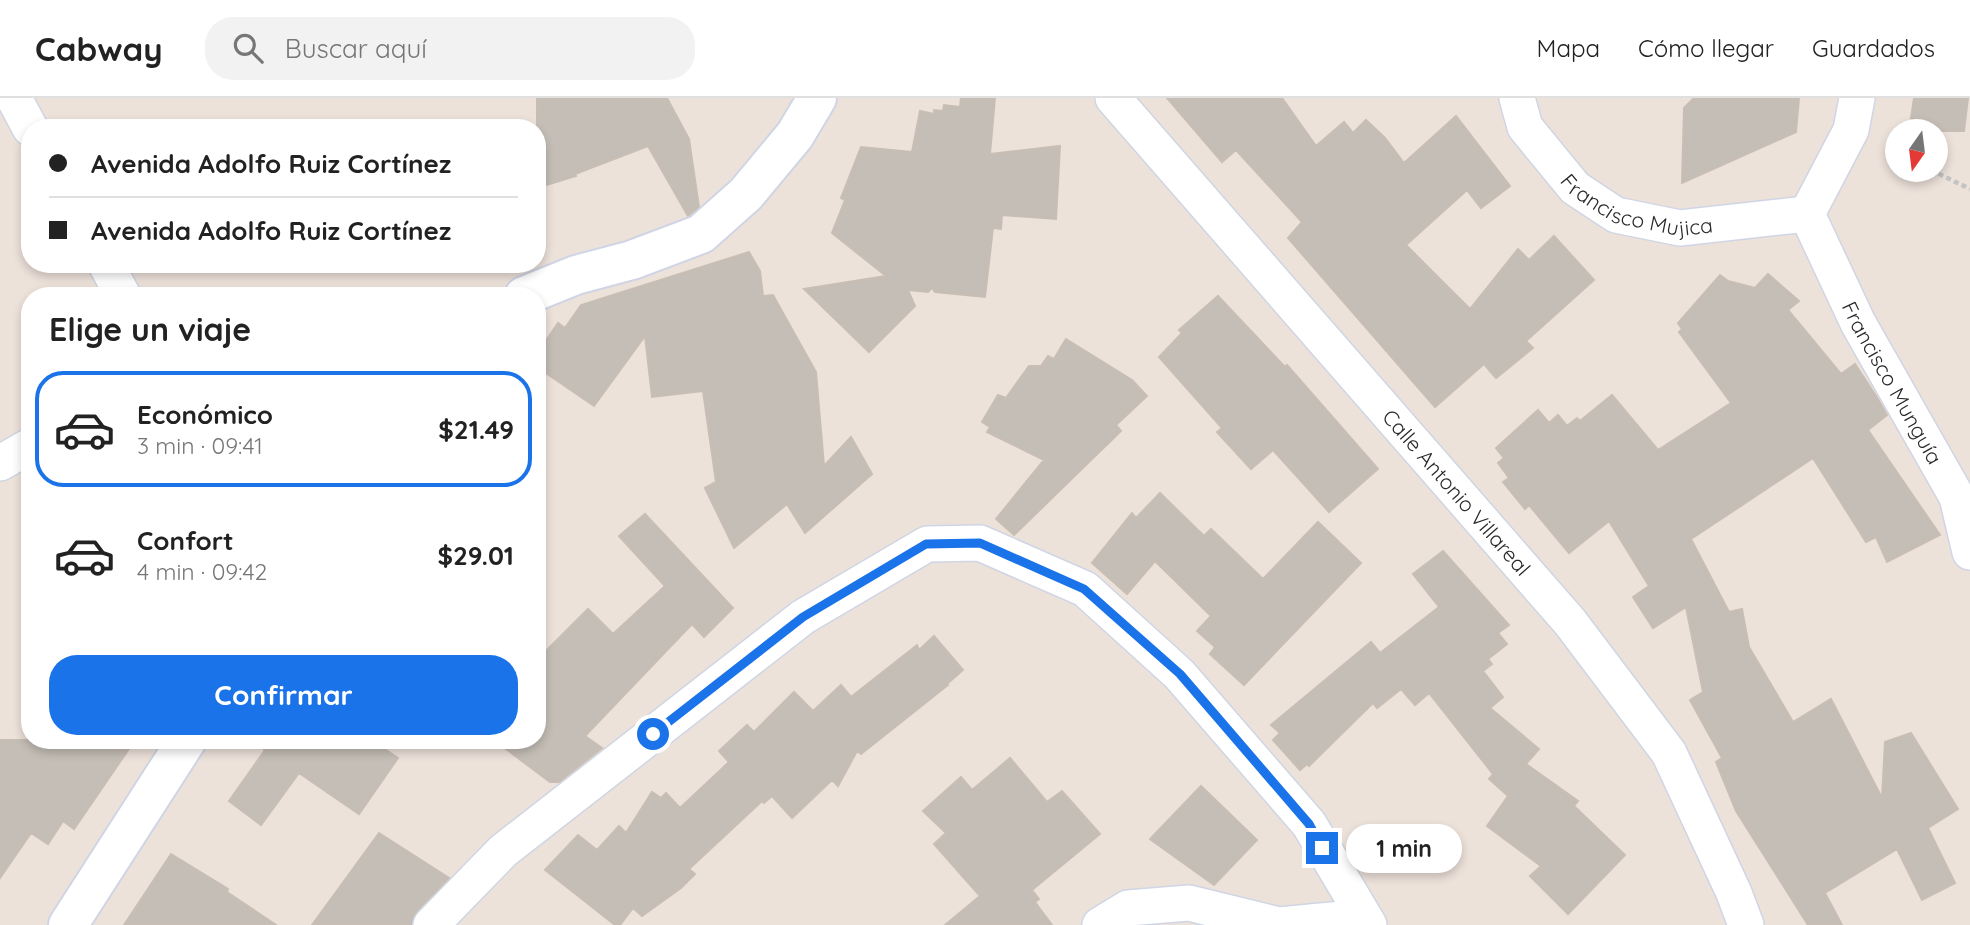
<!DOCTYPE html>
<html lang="es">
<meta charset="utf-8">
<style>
body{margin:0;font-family:Quicksand,sans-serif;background:#f2f2f2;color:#222;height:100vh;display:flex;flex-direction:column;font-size:26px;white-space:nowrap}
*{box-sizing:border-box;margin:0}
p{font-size:23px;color:#767676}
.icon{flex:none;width:38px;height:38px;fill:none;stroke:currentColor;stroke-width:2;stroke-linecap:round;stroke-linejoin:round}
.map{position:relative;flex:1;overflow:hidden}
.sheet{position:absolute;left:21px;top:189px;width:525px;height:462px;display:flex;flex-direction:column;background:#fff;border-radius:28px;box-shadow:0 4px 10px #0003}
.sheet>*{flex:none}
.banner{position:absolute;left:21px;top:21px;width:525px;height:154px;border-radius:28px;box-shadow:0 4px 10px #0003;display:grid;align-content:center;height:154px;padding:0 28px;background:#fff}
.needle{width:46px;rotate:194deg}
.controls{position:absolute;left:1885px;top:21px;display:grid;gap:14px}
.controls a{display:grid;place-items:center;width:63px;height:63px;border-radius:50%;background:#fff;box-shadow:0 4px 10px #0003;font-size:35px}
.end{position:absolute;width:32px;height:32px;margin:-16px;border:9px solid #1a73e8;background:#fff;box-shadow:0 0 0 4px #fff}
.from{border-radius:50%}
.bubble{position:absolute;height:49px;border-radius:24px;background:#fff;box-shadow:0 4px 10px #0003;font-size:23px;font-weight:700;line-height:49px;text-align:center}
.banner b{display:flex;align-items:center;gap:24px;height:66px;font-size:26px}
.banner b+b{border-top:2px solid #e0e0e0}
.banner i{width:18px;height:18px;background:#222}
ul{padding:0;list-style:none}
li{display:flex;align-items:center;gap:21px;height:116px;margin:0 14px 10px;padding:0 14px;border:4px solid transparent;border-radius:28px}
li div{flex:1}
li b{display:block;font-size:26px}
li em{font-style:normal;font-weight:700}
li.active{border-color:#1a73e8}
li>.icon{width:63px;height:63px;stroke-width:1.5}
h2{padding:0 28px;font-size:32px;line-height:84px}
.primary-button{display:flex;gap:14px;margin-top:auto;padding:14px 28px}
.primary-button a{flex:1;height:80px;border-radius:28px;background:#1a73e8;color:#fff;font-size:28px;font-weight:700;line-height:80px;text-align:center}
header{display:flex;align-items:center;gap:42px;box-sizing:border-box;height:98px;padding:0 35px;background:#fff;border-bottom:2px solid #e0e0e0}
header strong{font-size:33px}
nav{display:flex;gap:38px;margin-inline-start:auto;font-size:24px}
.search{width:490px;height:63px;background:#f2f2f2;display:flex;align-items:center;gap:18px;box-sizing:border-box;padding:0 24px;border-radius:28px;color:#767676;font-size:26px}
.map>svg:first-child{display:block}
</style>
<header>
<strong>Cabway</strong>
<div class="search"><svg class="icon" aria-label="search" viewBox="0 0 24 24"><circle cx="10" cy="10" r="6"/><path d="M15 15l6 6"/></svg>Buscar aquí</div>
<nav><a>Mapa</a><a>Cómo llegar</a><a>Guardados</a></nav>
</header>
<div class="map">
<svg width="1970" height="827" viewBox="0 0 1970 827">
<rect width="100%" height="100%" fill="#ede2da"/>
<path fill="#c4beb6" stroke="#c8beb3" stroke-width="2" d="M 537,0 L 667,0 L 689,41 L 699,109 L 688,118 L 648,48 L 575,76 L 576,78 L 537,90 Z
M 961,0 L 995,0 L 990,56 L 1060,48 L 1056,121 L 1002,117 L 1001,131 L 993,130 L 985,199 L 935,194 L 932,190 L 928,194 L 908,192 L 915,208 L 869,254 L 804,191 L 886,178 L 832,135 L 845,102 L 841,100 L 861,49 L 912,54 L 920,13 L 934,16 L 934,12 L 943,13 L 944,7 L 960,9 Z
M 1167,0 L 1282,0 L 1316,48 L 1344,24 L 1353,35 L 1366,22 L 1385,40 L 1404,65 L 1456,18 L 1510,88 L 1481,110 L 1467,92 L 1406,147 L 1470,211 L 1518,151 L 1529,162 L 1554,138 L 1594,182 L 1526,243 L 1533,250 L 1496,280 L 1484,266 L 1435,309 L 1288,140 L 1302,124 L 1236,52 L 1222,64 Z
M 1694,0 L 1799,0 L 1796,34 L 1682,85 L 1684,10 Z
M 1914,0 L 1968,0 L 1964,33 L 1909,33 Z
M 749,154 L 760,173 L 763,198 L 773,197 L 816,274 L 824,368 L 851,339 L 872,376 L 805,435 L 787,406 L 734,450 L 705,390 L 716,384 L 703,293 L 652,299 L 645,238 L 594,308 L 537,269 L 537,256 L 558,225 L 565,230 L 581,207 Z
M 1768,176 L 1799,203 L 1788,212 L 1841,276 L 1855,266 L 1876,298 L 1887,317 L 1868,332 L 1940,437 L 1887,464 L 1876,439 L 1866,444 L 1813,360 L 1691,441 L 1729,514 L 1742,511 L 1749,549 L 1793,624 L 1831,601 L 1882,700 L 1885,644 L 1911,635 L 1958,711 L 1928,730 L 1955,785 L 1922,802 L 1897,751 L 1825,795 L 1842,827 L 1808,827 L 1736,713 L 1716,664 L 1722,660 L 1690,602 L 1703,594 L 1686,509 L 1653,530 L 1633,499 L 1649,488 L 1609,423 L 1569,455 L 1529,407 L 1525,411 L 1503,384 L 1509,380 L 1498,365 L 1504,360 L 1496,350 L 1538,312 L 1549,325 L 1558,317 L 1567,328 L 1577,320 L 1580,323 L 1612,297 L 1658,352 L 1731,305 L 1679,234 L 1682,231 L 1678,225 L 1720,177 L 1728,183 L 1755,190 Z
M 1218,198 L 1285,269 L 1287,267 L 1378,371 L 1329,414 L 1273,352 L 1251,371 L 1217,334 L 1222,330 L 1159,259 L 1182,235 L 1179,232 Z
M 1066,241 L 1132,282 L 1147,298 L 1116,327 L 1121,333 L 1014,437 L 996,421 L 1044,362 L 987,334 L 990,329 L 982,324 L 998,297 L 1006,300 L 1029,268 L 1041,268 L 1048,258 L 1054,261 Z
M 1160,395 L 1204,438 L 1211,431 L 1263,481 L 1318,424 L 1361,465 L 1244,587 L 1210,556 L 1215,549 L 1197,533 L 1211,518 L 1155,463 L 1127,496 L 1092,465 L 1132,415 L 1136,420 Z
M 645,416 L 733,510 L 704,539 L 692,526 L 585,638 L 602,650 L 559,684 L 550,684 L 494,642 L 537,642 L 537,562 L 588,511 L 613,536 L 665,488 L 619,438 Z
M 1443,453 L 1509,527 L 1498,535 L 1507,546 L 1488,561 L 1492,566 L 1483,573 L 1503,599 L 1490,610 L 1539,651 L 1526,666 L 1578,703 L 1574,708 L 1625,757 L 1568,816 L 1530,778 L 1541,768 L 1487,728 L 1508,698 L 1489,681 L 1493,676 L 1429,595 L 1415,607 L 1401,591 L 1377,610 L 1373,605 L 1309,668 L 1307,666 L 1300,672 L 1273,642 L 1280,635 L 1271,627 L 1371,544 L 1380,555 L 1439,509 L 1413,476 Z
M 934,538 L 963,572 L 947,586 L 948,587 L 861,656 L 857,653 L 838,688 L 832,682 L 792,720 L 772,698 L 764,705 L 762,703 L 689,771 L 695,776 L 681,790 L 642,818 L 633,810 L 620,827 L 615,827 L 545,772 L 578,737 L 597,752 L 619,728 L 626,735 L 652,694 L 661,700 L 666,695 L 680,710 L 729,664 L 719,653 L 747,627 L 754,634 L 794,594 L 813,613 L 841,587 L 851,599 L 917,547 L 919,552 Z
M 0,642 L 135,642 L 74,731 L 63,723 L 48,746 L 31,735 L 0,780 Z
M 251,642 L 371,642 L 398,660 L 359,716 L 299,675 L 261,727 L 229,703 L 265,652 Z
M 1010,660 L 1047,704 L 1062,693 L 1100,736 L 1032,792 L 1039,801 L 1035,804 L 1052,827 L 945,827 L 980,798 L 934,746 L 946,735 L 923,713 L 961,679 L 972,692 Z
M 1201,688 L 1257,742 L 1214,787 L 1150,741 Z
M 379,735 L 449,780 L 417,813 L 411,827 L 312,827 Z
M 171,756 L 228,791 L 227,794 L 276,827 L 124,827 Z"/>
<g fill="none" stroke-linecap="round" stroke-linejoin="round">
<g stroke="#cfd5e4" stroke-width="38">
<g id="street">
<path d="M 14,0 L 30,30"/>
<path id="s1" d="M 1113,0 L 1570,524 L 1669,655 L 1734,795 L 1746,827"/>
<path id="s2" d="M 1517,0 L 1525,29 L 1575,90 L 1616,117 L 1680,130 L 1807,116"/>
<path id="s3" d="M 1807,116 L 1858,225 L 1957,399 L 1970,454"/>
<path d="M 1807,116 L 1851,32 L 1857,0"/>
<path d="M 106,166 L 123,198"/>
<path d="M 0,365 L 30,348"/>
<path d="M 431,827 L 503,753 L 803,519 L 927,446 L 980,445 L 1085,491 L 1179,576 L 1309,726 L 1369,827"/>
<path d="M 1100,827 L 1128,810 L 1189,805 L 1279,827 L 1363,819"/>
</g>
</g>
<g stroke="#cfd5e4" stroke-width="42">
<path id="secondary" d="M 524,198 L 576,177 L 632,162 L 701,136 L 746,96 L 795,37 L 817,0
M 68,827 L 187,642"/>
</g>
<path stroke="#c3c3c3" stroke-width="4.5" stroke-dasharray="5 3.5" stroke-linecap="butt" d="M 1886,49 L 1897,55
M 1931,72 L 1970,91"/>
<use href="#street" stroke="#fff" stroke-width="35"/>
<use href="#secondary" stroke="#fff" stroke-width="38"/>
</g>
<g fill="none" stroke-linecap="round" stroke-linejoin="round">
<path stroke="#1a73e8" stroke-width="9" d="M 653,636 L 803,519 L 926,446 L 980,445 L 1084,491 L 1180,576 L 1309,726 L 1322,750"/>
</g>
<g text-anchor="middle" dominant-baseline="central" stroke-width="7" stroke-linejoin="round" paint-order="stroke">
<g font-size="21" fill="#292929" stroke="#fff">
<text stroke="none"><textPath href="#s2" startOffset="175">Francisco Mujica</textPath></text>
<text stroke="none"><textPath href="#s3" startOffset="189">Francisco Munguía</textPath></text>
<text stroke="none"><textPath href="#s1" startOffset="523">Calle Antonio Villareal</textPath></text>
</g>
</g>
</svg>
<div class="controls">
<a><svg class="needle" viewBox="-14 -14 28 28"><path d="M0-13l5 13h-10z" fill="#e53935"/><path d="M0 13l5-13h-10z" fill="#767676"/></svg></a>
</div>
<i class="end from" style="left:653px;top:636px"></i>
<i class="end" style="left:1322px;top:750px"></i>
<div class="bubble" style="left:1346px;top:726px;width:116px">1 min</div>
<div class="banner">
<b><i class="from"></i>Avenida Adolfo Ruiz Cortínez</b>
<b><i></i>Avenida Adolfo Ruiz Cortínez</b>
</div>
<section class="sheet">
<h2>Elige un viaje</h2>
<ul>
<li class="active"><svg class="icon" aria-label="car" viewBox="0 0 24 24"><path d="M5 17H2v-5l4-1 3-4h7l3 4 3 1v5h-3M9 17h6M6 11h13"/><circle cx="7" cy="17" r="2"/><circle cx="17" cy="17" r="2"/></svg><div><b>Económico</b><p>3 min · 09:41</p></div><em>$21.49</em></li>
<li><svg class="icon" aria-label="car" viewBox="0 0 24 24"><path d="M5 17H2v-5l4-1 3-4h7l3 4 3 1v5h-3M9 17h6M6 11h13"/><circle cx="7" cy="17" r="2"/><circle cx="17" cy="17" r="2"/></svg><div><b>Confort</b><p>4 min · 09:42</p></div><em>$29.01</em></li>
</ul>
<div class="primary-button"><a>Confirmar</a></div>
</section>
</div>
